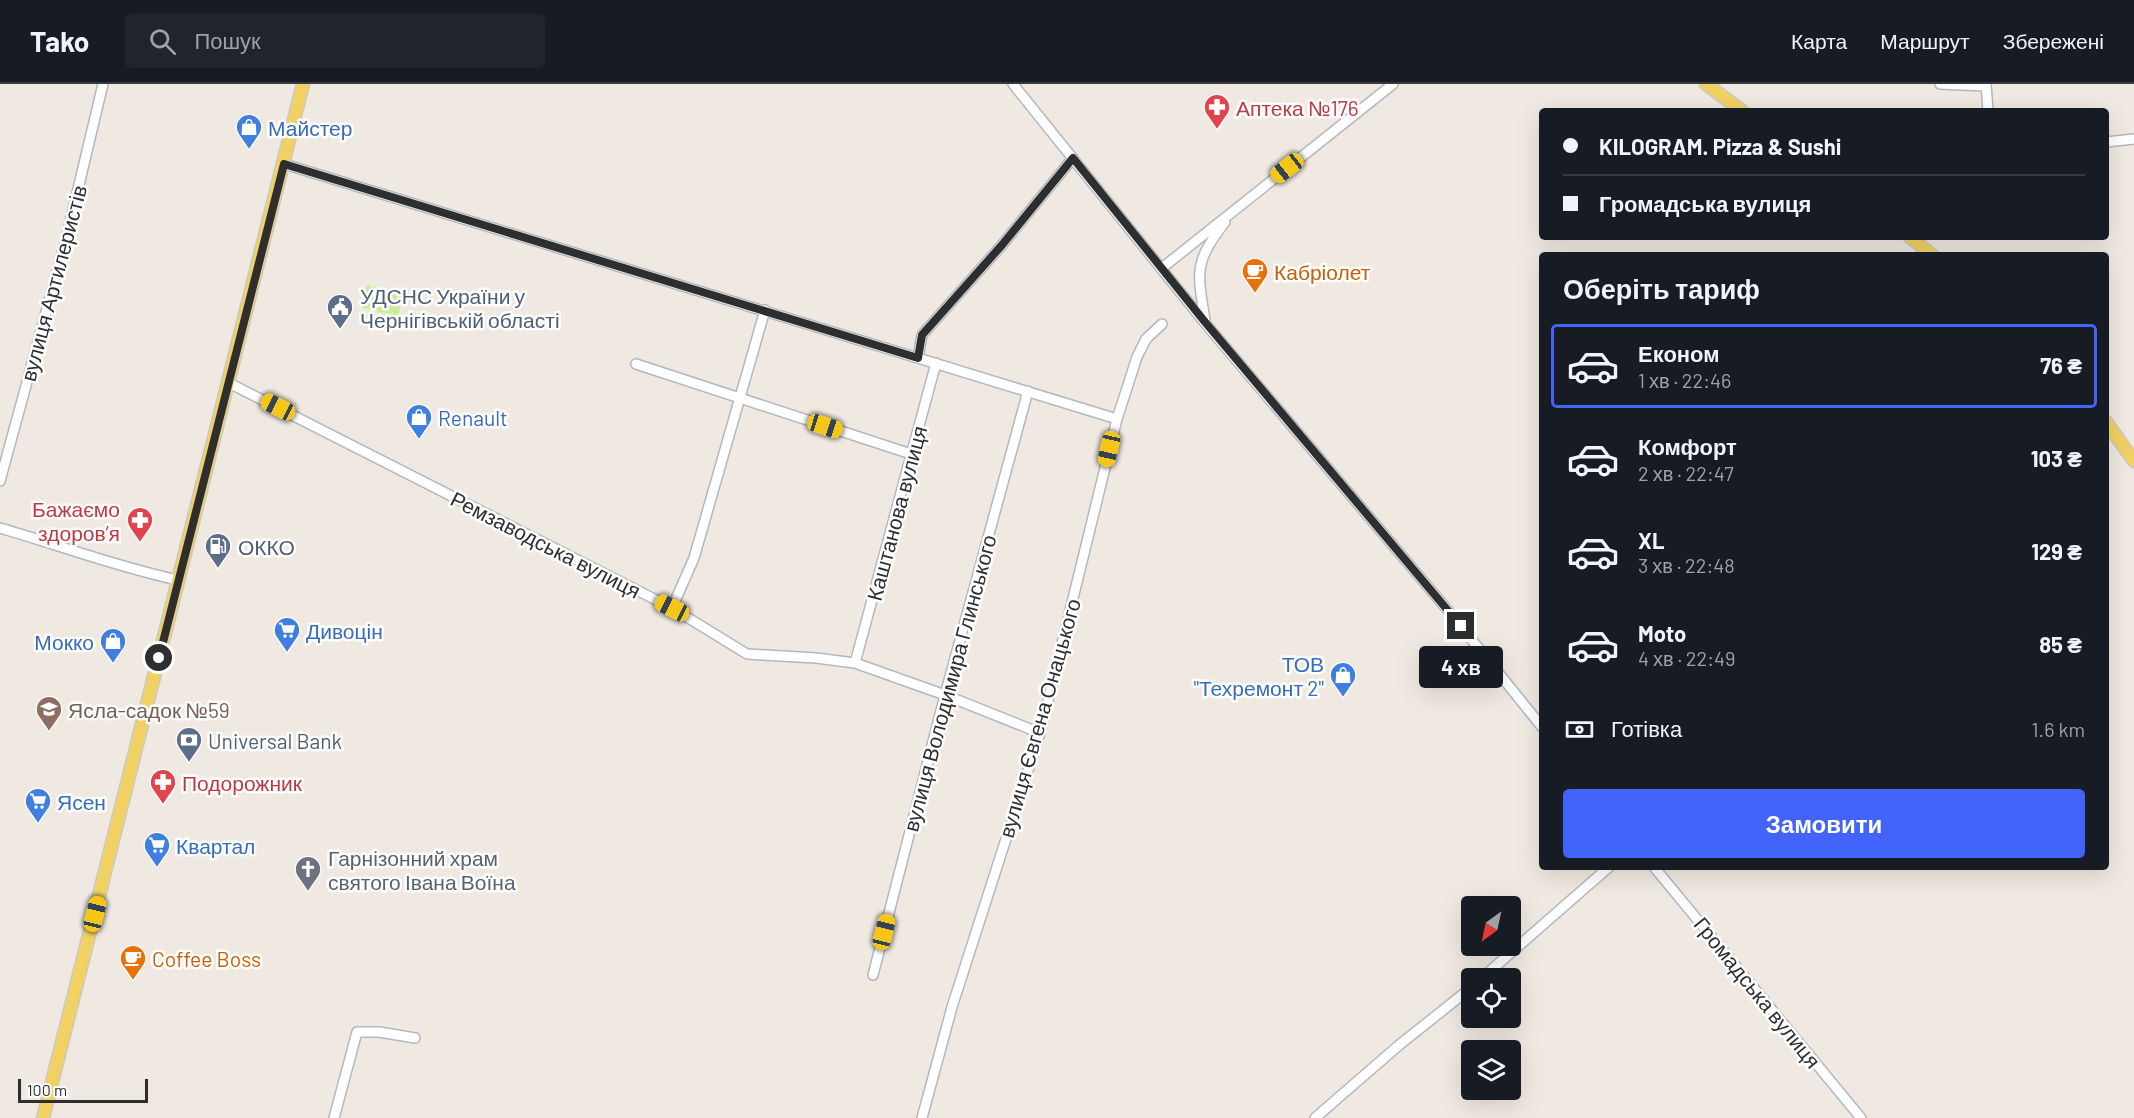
<!DOCTYPE html>
<html lang="uk">
<meta charset="utf-8">
<style>
body{margin:0;font-family:Barlow,sans-serif;background:#20242c;color:#f1f3f6;height:100vh;display:flex;flex-direction:column;font-size:22px;white-space:nowrap}
*{box-sizing:border-box;margin:0}
p{font-size:20px;color:#9ea1a6}
.icon{flex:none;width:33px;height:33px;fill:none;stroke:currentColor;stroke-width:2;stroke-linecap:round;stroke-linejoin:round}
.map{position:relative;flex:1;overflow:hidden}
.drawer{position:absolute;left:1539px;top:168px;width:570px;height:618px;display:flex;flex-direction:column;background:#171b24;border-radius:6px;box-shadow:0 6px 24px #0002}
.drawer>*{flex:none}
.hud{position:absolute;left:1539px;top:24px;width:570px;height:132px;border-radius:6px;box-shadow:0 6px 24px #0002;display:grid;align-content:center;height:132px;padding:0 24px;background:#171b24}
.needle{width:39px;rotate:213deg}
.controls{position:absolute;left:1461px;top:812px;display:grid;gap:12px}
.controls a{display:grid;place-items:center;width:60px;height:60px;border-radius:6px;background:#171b24;box-shadow:0 6px 24px #0002;font-size:30px}
.scale{position:absolute;left:18px;bottom:15px;width:130px;box-sizing:border-box;padding-left:6px;border:3px solid #2e2e2e;border-top:0;font-size:16px;line-height:21px;white-space:nowrap;color:#2e2e2e;-webkit-text-stroke:4px #fff;paint-order:stroke}
.end{position:absolute;width:27px;height:27px;margin:-14px;border:8px solid #2e2e2e;background:#fff;box-shadow:0 0 0 3px #fff}
.from{border-radius:50%}
.bubble{position:absolute;height:42px;border-radius:6px;background:#171b24;box-shadow:0 6px 24px #0002;font-size:20px;font-weight:700;line-height:42px;text-align:center}
.car{position:absolute;width:18px;height:36px;margin:-18px -9px;border-radius:8px;box-shadow:0 0 4px 2px #0007;background:linear-gradient(#f5c518 24%,#345 0 40%,#f5c518 0 76%,#345 0 86%,#f5c518 0)}
.hud b{display:flex;align-items:center;gap:21px;height:57px;font-size:22px}
.hud b+b{border-top:2px solid #363941}
.hud i{width:15px;height:15px;background:#f1f3f6}
ul{padding:0;list-style:none}
li{display:flex;align-items:center;gap:18px;height:84px;margin:0 12px 9px;padding:0 12px;border:3px solid transparent;border-radius:6px}
li div{flex:1}
li b{display:block;font-size:22px}
li em{font-style:normal;font-weight:700}
li.active{border-color:#4264fb}
li>.icon{width:54px;height:54px;stroke-width:1.5}
h2{padding:0 24px;font-size:27px;line-height:72px}
.pay{display:flex;align-items:center;gap:15px;height:66px;padding:0 24px;font-size:22px}
.pay p{margin-inline-start:auto}
.primary-button{display:flex;gap:12px;margin-top:auto;padding:12px 24px}
.primary-button a{flex:1;height:69px;border-radius:6px;background:#4264fb;color:#fff;font-size:24px;font-weight:700;line-height:69px;text-align:center}
header{display:flex;align-items:center;gap:36px;box-sizing:border-box;height:84px;padding:0 30px;background:#171b24;border-bottom:2px solid #363941}
header strong{font-size:28px}
nav{display:flex;gap:33px;margin-inline-start:auto;font-size:21px}
.search{width:420px;height:54px;background:#20242c;display:flex;align-items:center;gap:15px;box-sizing:border-box;padding:0 21px;border-radius:6px;color:#9ea1a6;font-size:22px}
.map>svg:first-child{display:block}
</style>
<header>
<strong>Tako</strong>
<div class="search"><svg class="icon" aria-label="search" viewBox="0 0 24 24"><circle cx="10" cy="10" r="6"/><path d="M15 15l6 6"/></svg>Пошук</div>
<nav><a>Карта</a><a>Маршрут</a><a>Збережені</a></nav>
</header>
<div class="map">
<svg width="2134" height="1034" viewBox="0 0 2134 1034">
<rect width="100%" height="100%" fill="#efe9e1"/>
<path fill="#c9ec9a" d="M 367,201 L 403,209 L 398,232 L 362,224 Z"/>
<g fill="none" stroke-linecap="round" stroke-linejoin="round">
<g stroke="#b4b7c1" stroke-width="12">
<path id="minor" d="M 1013,0 L 1205,239 L 1451,530 L 1542,643
M 1940,0 L 1985,2
M 1986,0 L 1988,27
M 2106,58 L 2134,55
M 284,80 L 1117,335
M 1162,184 L 1393,0
M 1205,236 C 1197,186 1194,179 1225,138
M 918,274 L 922,251 L 1002,161 L 1073,74
M 636,280 L 911,370
M 229,299 L 672,524 L 747,570 L 816,574 L 855,579 L 945,611 L 1040,649
M 0,397 L 67,151 L 103,0
M 0,444 C 59,461 117,483 178,496
M 672,524 L 694,474 L 765,226
M 855,579 L 936,279
M 1654,783 L 1861,1034
M 873,891 L 945,611 L 1028,307
M 1482,894 L 1609,783
M 334,1034 L 357,948 L 379,948 L 415,954
M 922,1034 L 952,923 L 1040,649 L 1117,335 L 1137,273 L 1146,255 L 1162,240
M 1315,1034 L 1398,962 L 1472,903"/>
</g>
<g stroke="#c9c9c9" stroke-width="15">
<path id="major" d="M 1706,0 L 1742,27
M 1910,153 L 1932,171
M 2106,338 L 2134,377
M 43,1034 L 303,0"/>
</g>
<use href="#minor" stroke="#fff" stroke-width="9"/>
<use href="#major" stroke="#f2d163" stroke-width="12"/>
</g>
<g fill="none" stroke-linecap="round" stroke-linejoin="round">
<path stroke="#2e2e2e" stroke-width="8" d="M 159,574 L 284,80 L 918,274 L 922,251 L 1002,161 L 1073,74 L 1205,238 L 1461,542"/>
</g>
<defs>
<g id="pharmacy-pin" transform="scale(1.35)"><path d="M0 17L-7.5 6A9.5 9.5 0 1 1 7.5 6Z" fill="#e0444e" stroke="#fff"/><path d="M-2-6h4v4h4v4h-4v4h-4v-4h-4v-4h4Z" fill="#fff"/></g>
<g id="shop-pin" transform="scale(1.35)"><path d="M0 17L-7.5 6A9.5 9.5 0 1 1 7.5 6Z" fill="#3f7fe0" stroke="#fff"/><path d="M-5-2.5h2.3a2.7 3.5 0 0 1 5.4 0H5L5.5 6h-11ZM-1.5-2.5h3a1.5 2.3 0 0 0-3 0Z" fill="#fff"/></g>
<g id="cafe-pin" transform="scale(1.35)"><path d="M0 17L-7.5 6A9.5 9.5 0 1 1 7.5 6Z" fill="#e8710a" stroke="#fff"/><path d="M-5.5-4.5H6V0H3Q3 3.5 0 3.5H-2.5Q-5.5 3.5-5.5 0ZM3-3.2v2h1.7v-2ZM-6 4.5H4V6H-6Z" fill="#fff"/></g>
<g id="civic-pin" transform="scale(1.35)"><path d="M0 17L-7.5 6A9.5 9.5 0 1 1 7.5 6Z" fill="#5c6f8a" stroke="#fff"/><path d="M-.6-6.5H3V-4.5H.6V-3L4-1V1h2V6H-6V1h2V-1L-.6-3ZM-1.2 2.5V6h2.4V2.5Z" fill="#fff"/></g>
<g id="fuel-pin" transform="scale(1.35)"><path d="M0 17L-7.5 6A9.5 9.5 0 1 1 7.5 6Z" fill="#5c6f8a" stroke="#fff"/><path d="M-5.5-6h7V0h2V4h1.3V-2.5L3-4.5l.8-.8L6-3V5H2.5V1h-1V6h-7ZM-4.2-4.7v3.2H.2V-4.7Z" fill="#fff"/></g>
<g id="supermarket-pin" transform="scale(1.35)"><path d="M0 17L-7.5 6A9.5 9.5 0 1 1 7.5 6Z" fill="#3f7fe0" stroke="#fff"/><path d="M-6-5.5h2.5l.6 2H6L4.5 2H-2.5L-4.4-4H-6ZM-1.5 3.2a1.3 1.3 0 1 0 .1 0ZM3 3.2a1.3 1.3 0 1 0 .1 0Z" fill="#fff"/></g>
<g id="school-pin" transform="scale(1.35)"><path d="M0 17L-7.5 6A9.5 9.5 0 1 1 7.5 6Z" fill="#8d6e63" stroke="#fff"/><path d="M0-5L7-2L0 1L-7-2ZM-4 1L0 2.5L4 1V4Q0 6-4 4Z" fill="#fff"/></g>
<g id="bank-pin" transform="scale(1.35)"><path d="M0 17L-7.5 6A9.5 9.5 0 1 1 7.5 6Z" fill="#5c6f8a" stroke="#fff"/><path d="M-6-4H6V4H-6ZM0-2.3a2.3 2.3 0 1 0 0 4.6a2.3 2.3 0 1 0 0-4.6Z" fill="#fff"/></g>
<g id="church-pin" transform="scale(1.35)"><path d="M0 17L-7.5 6A9.5 9.5 0 1 1 7.5 6Z" fill="#6b7280" stroke="#fff"/><path d="M-1.2-6h2.4v3.5h3.3v2.4h-3.3V6h-2.4V-.1h-3.3v-2.4h3.3Z" fill="#fff"/></g>
</defs>
<g fill-rule="evenodd">
<use href="#pharmacy-pin" x="1217" y="23"/>
<use href="#shop-pin" x="249" y="43"/>
<use href="#cafe-pin" x="1255" y="187"/>
<use href="#civic-pin" x="340" y="223"/>
<use href="#shop-pin" x="419" y="333"/>
<use href="#pharmacy-pin" x="140" y="436"/>
<use href="#fuel-pin" x="218" y="462"/>
<use href="#supermarket-pin" x="287" y="546"/>
<use href="#shop-pin" x="113" y="557"/>
<use href="#shop-pin" x="1343" y="591"/>
<use href="#school-pin" x="49" y="625"/>
<use href="#bank-pin" x="189" y="656"/>
<use href="#pharmacy-pin" x="163" y="698"/>
<use href="#supermarket-pin" x="38" y="717"/>
<use href="#supermarket-pin" x="157" y="761"/>
<use href="#church-pin" x="308" y="785"/>
<use href="#cafe-pin" x="133" y="874"/>
</g>
<g text-anchor="middle" dominant-baseline="central" stroke-width="5" stroke-linejoin="round" paint-order="stroke">
<g font-size="21" fill="#be3a42" stroke="#fff" text-anchor="start">
<text x="1236" y="23">Аптека №176</text>
<text x="120" y="424" text-anchor="end">Бажаємо<tspan x="120" dy="24">здоров’я</tspan></text>
<text x="182" y="698">Подорожник</text>
</g>
<g font-size="21" fill="#366cbe" stroke="#fff" text-anchor="start">
<text x="268" y="43">Майстер</text>
<text x="438" y="333">Renault</text>
<text x="306" y="546">Дивоцін</text>
<text x="94" y="557" text-anchor="end">Мокко</text>
<text x="1324" y="579" text-anchor="end">ТОВ<tspan x="1324" dy="24">"Техремонт 2"</tspan></text>
<text x="57" y="717">Ясен</text>
<text x="176" y="761">Квартал</text>
</g>
<g font-size="21" fill="#c56008" stroke="#fff" text-anchor="start">
<text x="1274" y="187">Кабріолет</text>
<text x="152" y="874">Coffee Boss</text>
</g>
<g font-size="21" fill="#2e2e2e" stroke="#fff">
<text transform="translate(53 199) rotate(-75)">вулиця Артилеристів</text>
<text transform="translate(896 429) rotate(-75)">Каштанова вулиця</text>
<text transform="translate(546 460) rotate(27)">Ремзаводська вулиця</text>
<text transform="translate(949 599) rotate(-75)">вулиця Володимира Глинського</text>
<text transform="translate(1039 634) rotate(-74)">вулиця Євгена Онацького</text>
<text transform="translate(1758 908) rotate(51)">Громадська вулиця</text>
</g>
<g font-size="21" fill="#4e5e75" stroke="#fff" text-anchor="start">
<text x="360" y="211">УДСНС України у<tspan x="360" dy="24">Чернігівській області</tspan></text>
<text x="238" y="462">ОККО</text>
<text x="208" y="656">Universal Bank</text>
</g>
<g font-size="21" fill="#785e54" stroke="#fff" text-anchor="start">
<text x="68" y="625">Ясла-садок №59</text>
</g>
<g font-size="21" fill="#5b616d" stroke="#fff" text-anchor="start">
<text x="328" y="773">Гарнізонний храм<tspan x="328" dy="24">святого Івана Воїна</tspan></text>
</g>
</g>
</svg>
<div class="controls">
<a><svg class="needle" viewBox="-14 -14 28 28"><path d="M0-13l5 13h-10z" fill="#e53935"/><path d="M0 13l5-13h-10z" fill="#9ea1a6"/></svg></a>
<a><svg class="icon" aria-label="locate" viewBox="0 0 24 24"><circle cx="12" cy="12" r="6"/><path d="M12 2v4M12 18v4M2 12h4M18 12h4"/></svg></a>
<a><svg class="icon" aria-label="layers" viewBox="0 0 24 24"><path d="M12 4l9 5-9 5-9-5zM3 14l9 5 9-5"/></svg></a>
</div>
<div class="scale">100 m</div>
<i class="end from" style="left:159px;top:574px"></i>
<i class="end" style="left:1461px;top:542px"></i>
<div class="bubble" style="left:1419px;top:562px;width:84px">4 хв</div>
<i class="car" style="left:1287px;top:84px;rotate:232deg"></i>
<i class="car" style="left:278px;top:323px;rotate:297deg"></i>
<i class="car" style="left:825px;top:342px;rotate:108deg"></i>
<i class="car" style="left:1109px;top:365px;rotate:193deg"></i>
<i class="car" style="left:672px;top:524px;rotate:297deg"></i>
<i class="car" style="left:95px;top:830px;rotate:14deg"></i>
<i class="car" style="left:884px;top:848px;rotate:14deg"></i>
<div class="hud">
<b><i class="from"></i>KILOGRAM. Pizza &amp; Sushi</b>
<b><i></i>Громадська вулиця</b>
</div>
<section class="drawer">
<h2>Оберіть тариф</h2>
<ul>
<li class="active"><svg class="icon" aria-label="car" viewBox="0 0 24 24"><path d="M5 17H2v-5l4-1 3-4h7l3 4 3 1v5h-3M9 17h6M6 11h13"/><circle cx="7" cy="17" r="2"/><circle cx="17" cy="17" r="2"/></svg><div><b>Економ</b><p>1 хв · 22:46</p></div><em>76 ₴</em></li>
<li><svg class="icon" aria-label="car" viewBox="0 0 24 24"><path d="M5 17H2v-5l4-1 3-4h7l3 4 3 1v5h-3M9 17h6M6 11h13"/><circle cx="7" cy="17" r="2"/><circle cx="17" cy="17" r="2"/></svg><div><b>Комфорт</b><p>2 хв · 22:47</p></div><em>103 ₴</em></li>
<li><svg class="icon" aria-label="car" viewBox="0 0 24 24"><path d="M5 17H2v-5l4-1 3-4h7l3 4 3 1v5h-3M9 17h6M6 11h13"/><circle cx="7" cy="17" r="2"/><circle cx="17" cy="17" r="2"/></svg><div><b>XL</b><p>3 хв · 22:48</p></div><em>129 ₴</em></li>
<li><svg class="icon" aria-label="car" viewBox="0 0 24 24"><path d="M5 17H2v-5l4-1 3-4h7l3 4 3 1v5h-3M9 17h6M6 11h13"/><circle cx="7" cy="17" r="2"/><circle cx="17" cy="17" r="2"/></svg><div><b>Moto</b><p>4 хв · 22:49</p></div><em>85 ₴</em></li>
</ul>
<div class="pay"><svg class="icon" aria-label="cash" viewBox="0 0 24 24"><path d="M3 7h18v10H3z"/><circle cx="12" cy="12" r="2"/></svg>Готівка<p>1.6 km</p></div>
<div class="primary-button"><a>Замовити</a></div>
</section>
</div>
